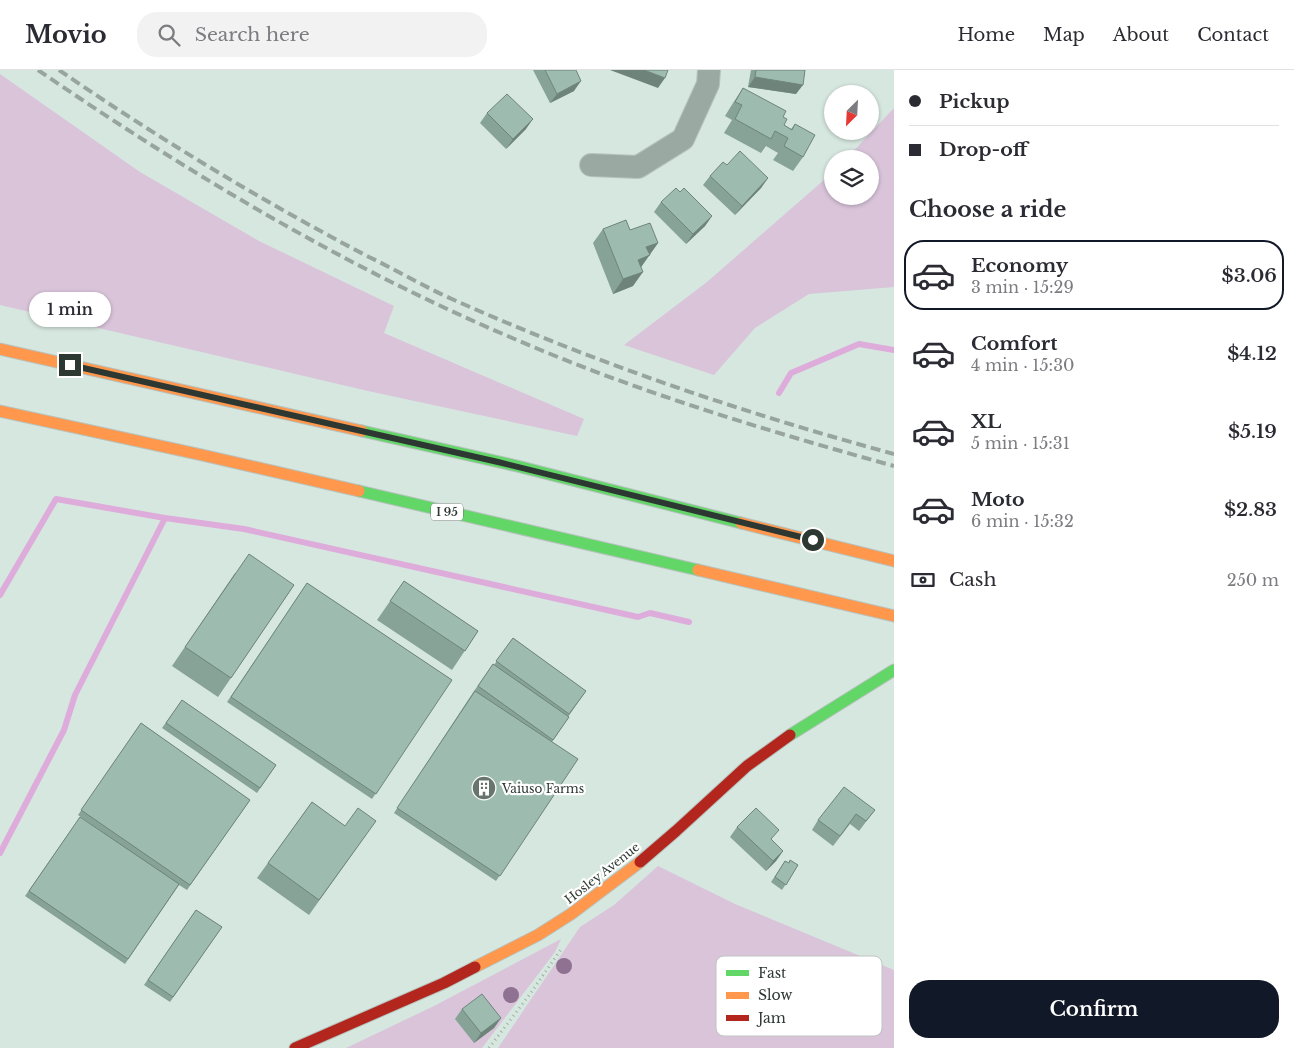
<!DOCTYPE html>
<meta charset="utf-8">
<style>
body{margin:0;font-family:"Libre Baskerville",serif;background:#f2f2f3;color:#2b2b33;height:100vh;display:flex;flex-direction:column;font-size:19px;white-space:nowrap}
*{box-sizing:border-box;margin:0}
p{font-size:16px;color:#7c7c81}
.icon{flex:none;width:28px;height:28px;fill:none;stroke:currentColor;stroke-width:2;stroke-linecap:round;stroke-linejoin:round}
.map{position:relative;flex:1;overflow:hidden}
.panel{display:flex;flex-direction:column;background:#fff;width:400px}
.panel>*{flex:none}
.hud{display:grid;align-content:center;height:110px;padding:0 15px;background:#fff}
.needle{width:32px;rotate:204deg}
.controls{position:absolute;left:824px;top:15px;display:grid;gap:10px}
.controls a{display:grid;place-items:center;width:55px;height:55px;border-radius:50%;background:#fff;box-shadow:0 1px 4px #0004;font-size:25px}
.end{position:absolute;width:22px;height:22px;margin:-11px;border:6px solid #2d3833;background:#fff;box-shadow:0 0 0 2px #fff}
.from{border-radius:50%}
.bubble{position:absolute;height:35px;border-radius:18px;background:#fff;box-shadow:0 1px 4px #0004;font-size:16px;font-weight:600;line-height:35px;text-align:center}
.hud b{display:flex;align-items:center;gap:18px;height:48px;font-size:19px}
.hud b+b{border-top:1px solid #e1e1e2}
.hud i{width:12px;height:12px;background:#2b2b33}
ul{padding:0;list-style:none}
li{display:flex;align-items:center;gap:15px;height:70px;margin:0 10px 8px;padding:0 5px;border:2px solid transparent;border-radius:20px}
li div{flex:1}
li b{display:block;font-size:19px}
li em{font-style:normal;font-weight:600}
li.on{border-color:#111827}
li>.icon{width:45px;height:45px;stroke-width:1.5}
h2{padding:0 15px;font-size:22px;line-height:60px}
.pay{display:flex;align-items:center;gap:12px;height:55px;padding:0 15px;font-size:19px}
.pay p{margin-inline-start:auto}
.primary-button{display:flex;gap:10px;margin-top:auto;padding:10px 15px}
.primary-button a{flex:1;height:58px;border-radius:20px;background:#111827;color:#fff;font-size:20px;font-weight:600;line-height:58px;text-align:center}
header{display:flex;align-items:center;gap:30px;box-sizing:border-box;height:70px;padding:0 25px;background:#fff;border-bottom:1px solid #e1e1e2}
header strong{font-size:24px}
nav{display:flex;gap:28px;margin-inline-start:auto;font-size:18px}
.search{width:350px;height:45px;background:#f2f2f3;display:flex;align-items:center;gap:12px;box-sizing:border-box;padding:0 18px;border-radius:20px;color:#7c7c81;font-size:19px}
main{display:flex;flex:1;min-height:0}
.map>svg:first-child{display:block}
</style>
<header>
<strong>Movio</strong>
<div class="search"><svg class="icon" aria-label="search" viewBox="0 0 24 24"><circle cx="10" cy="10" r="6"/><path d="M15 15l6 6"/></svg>Search here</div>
<nav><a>Home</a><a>Map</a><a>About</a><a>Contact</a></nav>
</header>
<main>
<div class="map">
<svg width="894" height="978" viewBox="0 0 894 978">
<rect width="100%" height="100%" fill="#d6e7df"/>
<path fill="#d9c4da" d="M 0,4 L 140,102 L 259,171 L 394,236 L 384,263 L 584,349 L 577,366 L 368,321 L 0,235 Z
M 894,38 L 894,217 L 809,224 L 755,258 L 714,305 L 624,275 L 707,212 L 832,103 L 832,126 L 870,126 L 870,89 L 846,89 Z
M 658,796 L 735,834 L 894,900 L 894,978 L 498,978 L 580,857 L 614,835 Z
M 561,869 L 555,882 L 482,978 L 346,978 L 434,936 Z"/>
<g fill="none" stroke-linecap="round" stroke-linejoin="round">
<path stroke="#deacdb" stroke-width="6" d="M 779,323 L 791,303 L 859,274 L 894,280
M 0,525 L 56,429 L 165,448
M 0,783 L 64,660 L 75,625 L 165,448 L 244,459 L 638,547 L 650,543 L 689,552"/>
<g stroke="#b6c2bd" stroke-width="24">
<path id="street" d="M 591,95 L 638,97 L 683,69 L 708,14 L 709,0"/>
</g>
<g stroke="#b6c2bd" stroke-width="13">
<path id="fast" d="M 362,361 L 517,396 L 741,453
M 359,421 L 698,500
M 790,665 L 894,600"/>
</g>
<g stroke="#b6c2bd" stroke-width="13">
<path id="slow" d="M 0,279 L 362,361
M 0,341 L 202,385 L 359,421
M 741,453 L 894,491
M 698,500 L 894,546
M 475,897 L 538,865 L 571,844 L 640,792"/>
</g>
<g stroke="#b6c2bd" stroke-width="13">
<path id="jam" d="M 640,792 L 676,761 L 747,696 L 790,665
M 295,978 L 444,913 L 475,897"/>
</g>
<path stroke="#9fada7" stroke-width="3" stroke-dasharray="1 4" stroke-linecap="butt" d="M 489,978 L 530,924 L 562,878"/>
<use href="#street" stroke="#9aaaa3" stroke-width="22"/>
<use href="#fast" stroke="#63d668" stroke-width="11"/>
<use href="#slow" stroke="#ff974d" stroke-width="11"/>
<use href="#jam" stroke="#b3261e" stroke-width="11"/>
<path stroke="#97a59e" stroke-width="4" stroke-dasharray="10 5" stroke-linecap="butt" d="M 38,0 C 187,102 343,196 510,267 C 634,321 764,360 894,396
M 59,0 C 158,68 262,131 369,187 C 394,199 418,213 443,225 C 589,291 740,342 894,384"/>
</g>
<g fill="#8f7191">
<circle cx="564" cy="896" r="8"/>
<circle cx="511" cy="925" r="8"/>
</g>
<path fill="#87a296" d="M 533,0 L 576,0 L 574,21 L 550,33 Z
M 751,0 L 805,0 L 796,24 L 748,17 Z
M 743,18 L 783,47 L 784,55 L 791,59 L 795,54 L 803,87 L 793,101 L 773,90 L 778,83 L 766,76 L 761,83 L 724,63 L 732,50 L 725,46 L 733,33 Z
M 487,43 L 526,59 L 506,79 L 480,53 Z
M 710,106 L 768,108 L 761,118 L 735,145 L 703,115 Z
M 680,122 L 712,146 L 705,156 L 686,174 L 654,142 L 661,132 Z
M 603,159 L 630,160 L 658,173 L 641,197 L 633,216 L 613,224 L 593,173 Z
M 235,503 L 294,515 L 218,627 L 172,596 Z
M 404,511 L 478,561 L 452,600 L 377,550 Z
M 307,513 L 452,610 L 372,729 L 227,632 Z
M 513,568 L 586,621 L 568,647 L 569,647 L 552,672 L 578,689 L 496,811 L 394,743 L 474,621 L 493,594 L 494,595 Z
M 182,630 L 276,695 L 257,723 L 162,658 Z
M 141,653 L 250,730 L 187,820 L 179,815 L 125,894 L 25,826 L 80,747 L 118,773 L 78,745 Z
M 312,732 L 345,756 L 366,765 L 309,845 L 257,808 Z
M 875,740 L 859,761 L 850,754 L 833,776 L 812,760 L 818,750 Z
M 737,757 L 772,770 L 783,781 L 776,791 L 766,801 L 730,767 Z
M 785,791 L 789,793 L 798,795 L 782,820 L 771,812 Z
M 196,840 L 222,857 L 170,932 L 144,915 Z
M 462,939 L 501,948 L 494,958 L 474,973 L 455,949 Z"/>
<path fill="#6e847a" d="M 610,0 L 644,0 L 665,8 L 658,18 Z
M 755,7 L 803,15 L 796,24 L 748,17 Z
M 581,11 L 574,21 L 550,33 L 557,24 Z
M 533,49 L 526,59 L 506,79 L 513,69 Z
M 768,108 L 761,118 L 735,145 L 742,136 Z
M 712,146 L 705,156 L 686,174 L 693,164 Z
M 658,173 L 639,200 L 628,204 L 646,177 Z
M 643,202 L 633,216 L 613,224 L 623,209 Z
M 783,781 L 776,791 L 766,801 L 773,791 Z
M 501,948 L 494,958 L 474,973 L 481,963 Z"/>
<path fill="#9dbcaf" stroke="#6e847a" d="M 545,0 L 576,0 L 581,11 L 557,24 Z
M 644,0 L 668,0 L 665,8 Z
M 756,0 L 805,0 L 803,15 L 755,7 Z
M 743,18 L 786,41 L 783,47 L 787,49 L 784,55 L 792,60 L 795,54 L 815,65 L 803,87 L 784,76 L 788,68 L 775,61 L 771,69 L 735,49 L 742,35 L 735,32 Z
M 507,24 L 533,49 L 513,69 L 487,43 Z
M 740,81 L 768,108 L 742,136 L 710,106 L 723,92 L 727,95 Z
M 676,118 L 680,122 L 684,118 L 712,146 L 693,164 L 661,132 Z
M 626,150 L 630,160 L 650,153 L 658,173 L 646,177 L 650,185 L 638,190 L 643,202 L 623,209 L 603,159 Z
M 249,484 L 294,515 L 231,608 L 185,577 Z
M 404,511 L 478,561 L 465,581 L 390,531 Z
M 307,513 L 452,610 L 376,724 L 231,627 Z
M 513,568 L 586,621 L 569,644 L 496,591 Z
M 493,594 L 569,647 L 553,670 L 478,616 Z
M 475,621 L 578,689 L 500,806 L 397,738 Z
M 182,630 L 276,695 L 260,718 L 166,653 Z
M 141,653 L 250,730 L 190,815 L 81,740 Z
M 844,717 L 875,740 L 866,751 L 856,744 L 840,766 L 818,750 Z
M 312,732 L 345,756 L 358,738 L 376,751 L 319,830 L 268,793 Z
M 756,738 L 779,760 L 771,769 L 783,781 L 773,791 L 737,757 Z
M 80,747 L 179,814 L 128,889 L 29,821 Z
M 790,790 L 798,795 L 786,815 L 775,807 L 785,791 L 789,793 Z
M 196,840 L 222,857 L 173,927 L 148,910 Z
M 482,924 L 501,948 L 481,963 L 462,939 Z"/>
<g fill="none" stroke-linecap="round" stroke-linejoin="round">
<path stroke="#2d3833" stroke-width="6" d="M 70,295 L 498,392 L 813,470"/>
</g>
<defs>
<g id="building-disc" transform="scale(1.25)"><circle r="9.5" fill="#68756f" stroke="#fff"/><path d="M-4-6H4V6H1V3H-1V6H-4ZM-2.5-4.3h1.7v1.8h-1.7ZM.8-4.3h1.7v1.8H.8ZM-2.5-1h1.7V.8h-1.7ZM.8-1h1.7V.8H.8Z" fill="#fff"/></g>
</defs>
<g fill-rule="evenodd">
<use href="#building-disc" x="484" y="718"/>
</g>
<g text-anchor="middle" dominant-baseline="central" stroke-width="4.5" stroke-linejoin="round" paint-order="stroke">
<rect fill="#fff" stroke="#6c7470" stroke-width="1" x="431" y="433.5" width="32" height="17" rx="4"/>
<g font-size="11" font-weight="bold" fill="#2d3833">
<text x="447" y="442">I 95</text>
</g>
<g font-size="12" fill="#2d3833" stroke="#fff" text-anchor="start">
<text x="502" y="718">Vaiuso Farms</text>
</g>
<g font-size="12" fill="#2d3833" stroke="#fff">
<text transform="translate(602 803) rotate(-38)">Hosley Avenue</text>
</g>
</g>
<rect x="716" y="886" width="166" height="80" rx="8" fill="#fff" stroke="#c0c3c2" stroke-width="1"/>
<rect x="726" y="900" width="23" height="6" fill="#63d668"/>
<rect x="726" y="922" width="23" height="7" fill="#ff974d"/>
<rect x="726" y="945" width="23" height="6" fill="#b3261e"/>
<g font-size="14" fill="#2d3833">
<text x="758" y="908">Fast</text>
<text x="758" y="930">Slow</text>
<text x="758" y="953">Jam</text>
</g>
</svg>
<div class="controls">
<a><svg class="needle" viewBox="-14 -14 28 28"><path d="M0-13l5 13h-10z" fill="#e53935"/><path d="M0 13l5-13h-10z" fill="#7c7c81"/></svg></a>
<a><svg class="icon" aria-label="layers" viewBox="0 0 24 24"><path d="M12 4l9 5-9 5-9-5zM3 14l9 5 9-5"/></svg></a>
</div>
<i class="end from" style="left:813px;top:470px"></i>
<i class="end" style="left:70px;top:295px"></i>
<div class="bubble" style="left:29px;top:222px;width:82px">1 min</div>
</div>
<section class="panel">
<div class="hud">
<b><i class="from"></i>Pickup</b>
<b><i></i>Drop-off</b>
</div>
<h2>Choose a ride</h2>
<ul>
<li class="on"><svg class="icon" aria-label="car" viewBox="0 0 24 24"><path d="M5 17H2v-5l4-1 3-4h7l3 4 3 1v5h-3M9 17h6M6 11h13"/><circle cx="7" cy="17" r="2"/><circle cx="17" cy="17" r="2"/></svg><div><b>Economy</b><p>3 min · 15:29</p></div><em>$3.06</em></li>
<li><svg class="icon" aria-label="car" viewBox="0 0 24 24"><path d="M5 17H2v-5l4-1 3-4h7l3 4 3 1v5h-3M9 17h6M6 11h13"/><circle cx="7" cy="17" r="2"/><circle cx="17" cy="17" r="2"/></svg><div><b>Comfort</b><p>4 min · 15:30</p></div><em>$4.12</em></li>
<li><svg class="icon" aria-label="car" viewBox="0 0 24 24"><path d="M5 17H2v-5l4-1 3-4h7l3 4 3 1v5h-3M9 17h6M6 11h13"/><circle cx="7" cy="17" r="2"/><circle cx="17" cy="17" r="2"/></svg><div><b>XL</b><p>5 min · 15:31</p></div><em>$5.19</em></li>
<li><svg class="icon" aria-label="car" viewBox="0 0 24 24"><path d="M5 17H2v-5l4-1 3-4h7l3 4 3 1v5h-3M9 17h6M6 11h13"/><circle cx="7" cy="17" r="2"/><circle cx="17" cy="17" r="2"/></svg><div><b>Moto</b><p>6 min · 15:32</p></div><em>$2.83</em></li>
</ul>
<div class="pay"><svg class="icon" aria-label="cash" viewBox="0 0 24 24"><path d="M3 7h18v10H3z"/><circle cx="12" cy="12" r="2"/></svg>Cash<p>250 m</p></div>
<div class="primary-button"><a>Confirm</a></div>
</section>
</main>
